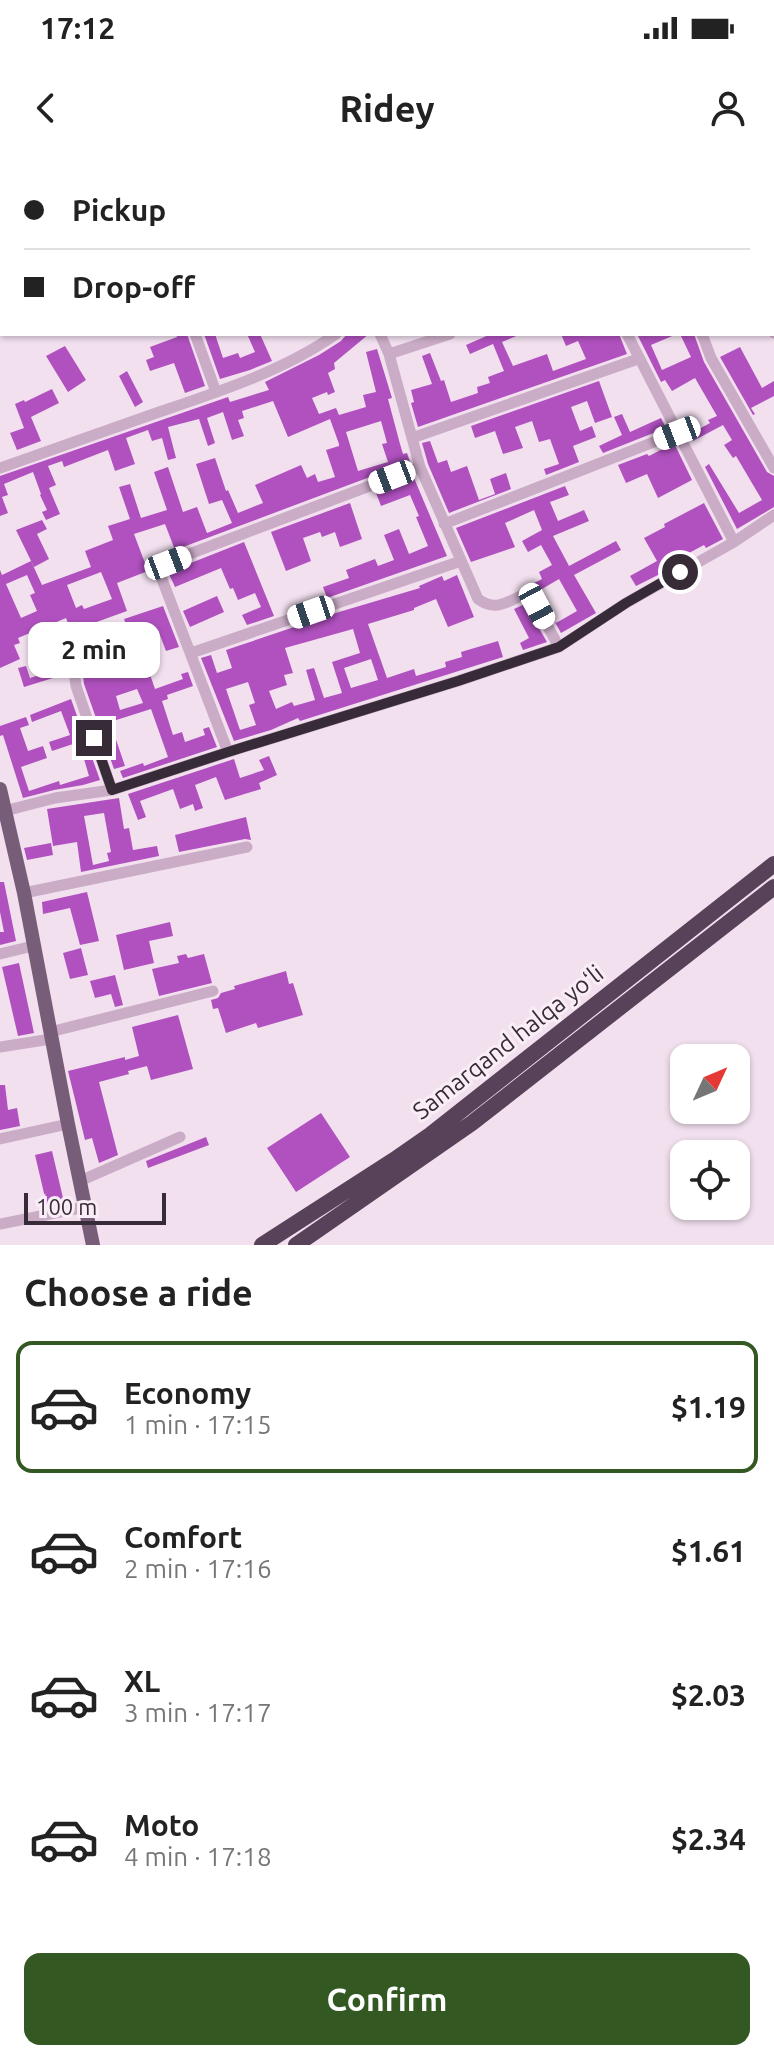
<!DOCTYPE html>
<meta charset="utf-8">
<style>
body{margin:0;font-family:Ubuntu,sans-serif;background:#f6f6f6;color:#222;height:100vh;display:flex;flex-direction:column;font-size:30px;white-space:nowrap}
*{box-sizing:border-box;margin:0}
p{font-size:26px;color:#767676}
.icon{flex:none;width:44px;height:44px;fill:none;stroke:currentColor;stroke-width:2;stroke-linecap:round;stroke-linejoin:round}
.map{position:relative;height:1085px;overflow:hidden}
.sheet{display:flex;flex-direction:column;background:#fff;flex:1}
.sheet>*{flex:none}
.hud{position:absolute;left:0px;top:0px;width:774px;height:176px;box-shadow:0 2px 6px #0004;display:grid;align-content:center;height:176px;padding:0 24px;background:#fff}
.needle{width:52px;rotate:46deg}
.buttons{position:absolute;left:670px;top:884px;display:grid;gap:16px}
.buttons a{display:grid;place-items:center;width:80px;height:80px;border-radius:16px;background:#fff;box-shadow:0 2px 6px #0004;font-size:40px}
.scale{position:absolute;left:24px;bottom:20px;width:142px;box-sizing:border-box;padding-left:8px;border:4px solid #372b38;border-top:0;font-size:22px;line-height:28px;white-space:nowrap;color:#372b38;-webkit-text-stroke:6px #f9edf7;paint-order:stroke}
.end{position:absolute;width:36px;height:36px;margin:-18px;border:10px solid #372b38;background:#fff;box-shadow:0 0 0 4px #fff}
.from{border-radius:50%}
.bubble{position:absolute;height:56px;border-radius:16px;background:#fff;box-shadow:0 2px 6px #0004;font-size:26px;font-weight:700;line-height:56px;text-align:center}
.car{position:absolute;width:24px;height:48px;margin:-24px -12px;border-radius:10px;box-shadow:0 0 6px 2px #0007;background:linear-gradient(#fff 24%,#345 0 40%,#fff 0 76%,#345 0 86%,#fff 0)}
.hud b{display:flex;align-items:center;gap:28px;height:76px;font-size:30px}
.hud b+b{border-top:2px solid #e0e0e0}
.hud i{width:20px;height:20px;background:#222}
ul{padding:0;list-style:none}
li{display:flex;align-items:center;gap:24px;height:132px;margin:0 16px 12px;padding:0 8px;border:4px solid transparent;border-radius:16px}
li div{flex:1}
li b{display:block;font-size:30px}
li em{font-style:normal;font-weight:700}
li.current{border-color:#335822}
li>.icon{width:72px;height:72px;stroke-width:1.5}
h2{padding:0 24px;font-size:36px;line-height:96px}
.primary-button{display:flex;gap:16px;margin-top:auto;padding:16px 24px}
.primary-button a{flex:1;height:92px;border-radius:16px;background:#335822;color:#fff;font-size:32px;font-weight:700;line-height:92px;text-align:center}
.status{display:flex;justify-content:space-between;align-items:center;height:56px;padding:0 40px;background:#fff;direction:ltr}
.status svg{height:22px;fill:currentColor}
header{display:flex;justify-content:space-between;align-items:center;height:104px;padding:0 24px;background:#fff;font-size:36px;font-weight:700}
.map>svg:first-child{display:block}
</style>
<div class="status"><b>17:12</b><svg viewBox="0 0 49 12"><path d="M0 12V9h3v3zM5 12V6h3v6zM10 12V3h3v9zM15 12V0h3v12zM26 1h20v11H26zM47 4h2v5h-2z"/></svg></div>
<header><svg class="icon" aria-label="back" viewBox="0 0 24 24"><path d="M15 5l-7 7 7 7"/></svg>Ridey<svg class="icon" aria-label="person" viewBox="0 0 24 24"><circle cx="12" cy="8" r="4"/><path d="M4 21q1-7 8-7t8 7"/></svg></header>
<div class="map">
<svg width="774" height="1085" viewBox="0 0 774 1085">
<rect width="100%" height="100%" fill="#f2e0ef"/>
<path fill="#b051bf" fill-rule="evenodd" d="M 176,174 L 187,174 L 205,226 L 185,233 L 174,203 L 150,211 L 146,200 L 154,197 L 150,187 L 177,177 Z
M 204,174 L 215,174 L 223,198 L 238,193 L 240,198 L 255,192 L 247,174 L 260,174 L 272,201 L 250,210 L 220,219 Z
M 347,174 L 369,174 L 334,203 L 335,209 L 328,213 L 335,232 L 328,235 L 327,232 L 312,238 L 319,254 L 336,248 L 339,255 L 366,247 L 363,235 L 376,232 L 366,192 L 377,189 L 392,238 L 388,239 L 400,284 L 403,294 L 407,293 L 410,302 L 175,390 L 165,364 L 134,374 L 148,411 L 117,423 L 127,451 L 80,468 L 90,502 L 136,490 L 124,459 L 163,446 L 179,487 L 166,491 L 158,470 L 144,475 L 149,488 L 142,491 L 155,529 L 183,519 L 181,514 L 188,512 L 193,526 L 167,535 L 168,539 L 162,541 L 173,575 L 182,572 L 185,582 L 205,575 L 203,569 L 209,567 L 217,587 L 123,618 L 120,611 L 143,603 L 144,606 L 168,597 L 151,549 L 110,562 L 125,606 L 114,609 L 84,524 L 78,477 L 76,473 L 71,471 L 66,458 L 18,478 L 20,483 L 14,485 L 20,499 L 0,508 L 0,410 L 2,415 L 31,401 L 42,425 L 91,407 L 85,391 L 113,380 L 108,366 L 130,359 L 119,327 L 130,324 L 141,358 L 167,350 L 154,312 L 168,307 L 183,352 L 197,347 L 207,373 L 232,363 L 222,340 L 209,344 L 196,304 L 215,298 L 226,331 L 228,330 L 238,353 L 263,343 L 255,325 L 301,305 L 307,318 L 315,314 L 318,322 L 335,317 L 326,290 L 339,286 L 339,284 L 330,259 L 288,277 L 273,241 L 242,251 L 244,258 L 238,260 L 244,276 L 232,280 L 223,252 L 207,258 L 215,283 L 208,286 L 199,259 L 168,267 L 176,298 L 168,300 L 162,278 L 152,281 L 148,270 L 126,278 L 135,304 L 115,311 L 108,290 L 64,307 L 62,301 L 48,306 L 56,325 L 49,328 L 60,354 L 46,360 L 42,352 L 47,350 L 40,335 L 41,334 L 33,312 L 4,324 L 8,335 L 2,337 L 8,353 L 0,356 L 0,316 L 228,237 L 230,242 L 269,230 L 265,222 L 319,195 L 341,181 ZM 381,261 L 387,283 L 382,284 L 388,302 L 358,311 L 346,272 ZM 101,412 L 112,439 L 84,449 L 82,445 L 76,448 L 67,425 ZM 27,415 L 35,433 L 30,435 L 37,451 L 21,458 L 6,424 ZM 137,529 L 143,543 L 120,550 L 116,536 Z
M 491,174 L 521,174 L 502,182 L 513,206 L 547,194 L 553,211 L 586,199 L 578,181 L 566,186 L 561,174 L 619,174 L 627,194 L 418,267 L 411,243 L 414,242 L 411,230 L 432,224 L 422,196 L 430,193 L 441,221 L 444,220 L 451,242 L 478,233 L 477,227 L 490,223 L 488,217 L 504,211 L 493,184 L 470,194 L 466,185 Z
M 637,174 L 677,174 L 651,185 L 662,210 L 691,197 L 680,174 L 694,174 L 704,202 L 767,312 L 774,316 L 774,347 L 737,369 L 705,307 L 709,304 L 739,353 L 762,340 L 736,296 L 733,298 L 724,285 L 732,280 L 723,265 L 693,281 L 690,274 L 710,263 L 708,260 L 717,256 L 695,218 L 672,231 L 665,220 L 661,222 Z
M 65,186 L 86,220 L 68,232 L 46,196 Z
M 740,187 L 762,228 L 774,221 L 774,236 L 751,248 L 755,254 L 753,255 L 720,197 Z
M 127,211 L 143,242 L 135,247 L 119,216 Z
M 599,221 L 612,257 L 595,263 L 587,241 L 571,247 L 580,271 L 592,266 L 596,277 L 573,286 L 579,302 L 546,315 L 544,309 L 559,304 L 550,279 L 539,282 L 532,261 L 515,267 L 523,288 L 503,294 L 495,271 L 475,278 L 471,266 Z
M 52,229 L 59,243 L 31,257 L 41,281 L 17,290 L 10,273 L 24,268 L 15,244 L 24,240 L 25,242 Z
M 622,254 L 630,272 L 661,258 L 666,268 L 603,293 L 599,286 L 622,275 L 614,257 Z
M 430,281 L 438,303 L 447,300 L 451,312 L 467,306 L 479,340 L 495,334 L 490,319 L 506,313 L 511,329 L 449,353 L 428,304 L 422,283 Z
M 674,283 L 692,320 L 658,338 L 647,314 L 626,323 L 618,305 L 647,294 L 649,296 Z
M 414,318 L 447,396 L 327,438 L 323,427 L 349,418 L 346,410 L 375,399 L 378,406 L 394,400 L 384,375 L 399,369 L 409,394 L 428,386 L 416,357 L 419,356 L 410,335 L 381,346 L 376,333 Z
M 565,326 L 569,335 L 550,342 L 558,361 L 584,350 L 589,361 L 553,376 L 568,404 L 569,406 L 616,381 L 621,390 L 574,415 L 596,453 L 561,473 L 546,446 L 556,463 L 577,451 L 559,419 L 537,432 L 530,425 L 542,419 L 539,412 L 552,405 L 541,385 L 528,392 L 522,381 L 542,370 L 534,350 L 505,363 L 515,387 L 471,402 L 456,368 Z
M 350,343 L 362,379 L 340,387 L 335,372 L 322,377 L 320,372 L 303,378 L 311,401 L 286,411 L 271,372 Z
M 704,343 L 723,379 L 706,388 L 704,385 L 674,401 L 675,403 L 665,409 L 666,411 L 636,426 L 630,416 L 657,401 L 644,378 L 665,367 L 664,364 Z
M 42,360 L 47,369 L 37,374 L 49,399 L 34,407 L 16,370 Z
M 244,382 L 274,456 L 247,465 L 242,455 L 261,447 L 255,433 L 238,440 L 233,428 L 230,429 L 221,408 L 175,427 L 168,412 Z
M 457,415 L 474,457 L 448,467 L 436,439 L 414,448 L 414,450 L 368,464 L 387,518 L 414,509 L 416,516 L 446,507 L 445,502 L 462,497 L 461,492 L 498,481 L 503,497 L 300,561 L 298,558 L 271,570 L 234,581 L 201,498 L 211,495 L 217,513 L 232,508 L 226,490 L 339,452 L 420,428 L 419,426 L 442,416 L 444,421 ZM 353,469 L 360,493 L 332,502 L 342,533 L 324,538 L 314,508 L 306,510 L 315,540 L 294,546 L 292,542 L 276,549 L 269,531 L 287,525 L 284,515 L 293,513 L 285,488 ZM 371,499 L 378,520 L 351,528 L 344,508 ZM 248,522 L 255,543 L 249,545 L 256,565 L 240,570 L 226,529 Z
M 217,436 L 224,452 L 190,467 L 183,451 Z
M 525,444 L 547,482 L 523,490 L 520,483 L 529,478 L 514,449 Z
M 63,488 L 66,514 L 24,527 L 18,508 L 26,506 L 30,518 L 55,510 L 49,493 Z
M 71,539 L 100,620 L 83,625 L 54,630 L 23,638 L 3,575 L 0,576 L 0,566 L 26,557 L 29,565 L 20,568 L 28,591 L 43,586 L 47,598 L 21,607 L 29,631 L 59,621 L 60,625 L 89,616 L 79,582 L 52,591 L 49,582 L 70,575 L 61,551 L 32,562 L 30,555 Z
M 269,596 L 277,615 L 259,623 L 261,629 L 225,640 L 216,617 L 195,625 L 203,648 L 195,651 L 193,644 L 180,649 L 173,629 L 140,641 L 146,657 L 138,660 L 128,634 L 234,599 L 240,618 L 264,610 L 259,600 Z
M 119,638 L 124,669 L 129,668 L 133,690 L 157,686 L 159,696 L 81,712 L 77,682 L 53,686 L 47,649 ZM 104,653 L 111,692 L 107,693 L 109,701 L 93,705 L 84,656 Z
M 246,657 L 251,680 L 245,679 L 179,692 L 175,675 Z
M 51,683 L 53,695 L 27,700 L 24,688 Z
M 0,722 L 4,722 L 16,781 L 0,785 L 0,772 L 4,772 L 0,752 Z
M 87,732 L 99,781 L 80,785 L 70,748 L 43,754 L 42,742 Z
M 170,762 L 173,776 L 149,781 L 154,803 L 124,810 L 116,775 Z
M 81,788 L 88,815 L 70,819 L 63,793 Z
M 186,794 L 188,798 L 204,794 L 212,823 L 159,836 L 152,809 L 179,803 L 177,796 Z
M 19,803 L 34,873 L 18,876 L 2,807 Z
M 286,811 L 289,824 L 293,823 L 303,855 L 258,868 L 256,863 L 226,873 L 218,848 L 213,849 L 211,840 L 218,838 L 221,833 L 235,829 L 234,826 Z
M 115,815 L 123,845 L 115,847 L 111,834 L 95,838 L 90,821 Z
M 178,855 L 193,909 L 151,920 L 147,906 L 128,911 L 129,914 L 99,922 L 118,995 L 99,1003 L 92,978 L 85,980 L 68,911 L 125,897 L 125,900 L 139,896 L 132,867 Z
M 0,925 L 5,925 L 8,950 L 17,948 L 20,966 L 0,970 Z
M 321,953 L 350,997 L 296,1032 L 267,988 Z
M 206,977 L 209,985 L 148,1008 L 146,1001 Z
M 52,991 L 64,1042 L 47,1046 L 35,995 Z"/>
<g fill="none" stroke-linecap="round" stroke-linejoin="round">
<path stroke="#caacc7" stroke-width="11" d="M 7,0 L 7,2
M 356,0 L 358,2
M 65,2 L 68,0
M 557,2 L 559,0
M 772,29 L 774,28
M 772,169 L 774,173
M 195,174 L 216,232
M 380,174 L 389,194 L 420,307 L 478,439 C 496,452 507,442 525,434 L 532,438 L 559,487
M 627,174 L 734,382
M 702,174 L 711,198 L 774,308
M 389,194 L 450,174
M 412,278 L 638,199
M 0,308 C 54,289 108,270 162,251 C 221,231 285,210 336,174
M 444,364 L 677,273
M 70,479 L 76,526 L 112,630
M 191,493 L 461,401
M 228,592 L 160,414 L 160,405 L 420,307
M 1,652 L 55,638 L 112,630 L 228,592 L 458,521 L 559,487 L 626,443 L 734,382 L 774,355
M 24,733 L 247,687
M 0,794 L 33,786
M 50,872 L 213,831
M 0,887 L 51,879
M 0,979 L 68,964
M 80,1021 L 180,977
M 0,1064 L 85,1047"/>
<path stroke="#785d79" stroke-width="14" d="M 0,629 L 24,733 L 68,964 L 93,1085"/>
<path stroke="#574259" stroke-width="16" d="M 262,1085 L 394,1000 L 430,975 L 774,704
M 296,1085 L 472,963 L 774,727"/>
</g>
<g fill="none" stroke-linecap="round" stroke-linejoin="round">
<path stroke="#372b38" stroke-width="10" d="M 94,578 L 112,630 L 228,592 L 458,521 L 559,487 L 626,443 L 680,412"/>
</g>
<g text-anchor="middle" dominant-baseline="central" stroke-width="6" stroke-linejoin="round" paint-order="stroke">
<g font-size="24" fill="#372b38" stroke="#f9edf7">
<text transform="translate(508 882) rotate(-38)">Samarqand halqa yoʻli</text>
</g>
</g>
</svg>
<div class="buttons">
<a><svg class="needle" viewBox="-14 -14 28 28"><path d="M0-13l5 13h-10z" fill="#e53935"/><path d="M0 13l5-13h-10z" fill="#767676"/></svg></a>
<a><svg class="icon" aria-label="locate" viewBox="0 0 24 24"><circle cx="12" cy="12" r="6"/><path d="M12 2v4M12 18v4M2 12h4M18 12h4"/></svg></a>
</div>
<div class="scale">100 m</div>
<i class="end from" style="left:680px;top:412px"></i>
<i class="end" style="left:94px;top:578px"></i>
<div class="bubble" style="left:28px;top:462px;width:132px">2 min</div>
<i class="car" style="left:677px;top:273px;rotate:249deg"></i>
<i class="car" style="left:392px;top:317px;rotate:249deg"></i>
<i class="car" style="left:168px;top:403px;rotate:69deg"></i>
<i class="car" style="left:537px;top:446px;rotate:152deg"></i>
<i class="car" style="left:311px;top:452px;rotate:251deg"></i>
<div class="hud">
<b><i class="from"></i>Pickup</b>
<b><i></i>Drop-off</b>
</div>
</div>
<section class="sheet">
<h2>Choose a ride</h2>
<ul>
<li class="current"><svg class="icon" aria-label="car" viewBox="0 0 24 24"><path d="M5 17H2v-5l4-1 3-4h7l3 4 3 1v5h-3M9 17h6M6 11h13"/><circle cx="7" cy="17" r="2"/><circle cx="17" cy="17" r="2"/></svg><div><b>Economy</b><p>1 min · 17:15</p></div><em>$1.19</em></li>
<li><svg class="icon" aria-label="car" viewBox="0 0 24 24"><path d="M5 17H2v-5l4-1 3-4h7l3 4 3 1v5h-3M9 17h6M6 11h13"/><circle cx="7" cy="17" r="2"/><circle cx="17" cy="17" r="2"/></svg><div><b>Comfort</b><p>2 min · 17:16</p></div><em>$1.61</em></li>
<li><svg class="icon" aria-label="car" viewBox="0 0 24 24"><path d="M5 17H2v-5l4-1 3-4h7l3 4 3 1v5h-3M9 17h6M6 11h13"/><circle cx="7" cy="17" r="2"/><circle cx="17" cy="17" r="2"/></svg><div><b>XL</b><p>3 min · 17:17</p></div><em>$2.03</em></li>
<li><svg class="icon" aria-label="car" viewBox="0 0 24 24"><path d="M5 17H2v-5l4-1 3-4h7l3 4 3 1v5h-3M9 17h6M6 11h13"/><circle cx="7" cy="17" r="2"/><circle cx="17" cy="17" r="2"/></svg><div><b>Moto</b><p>4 min · 17:18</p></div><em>$2.34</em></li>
</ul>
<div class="primary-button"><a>Confirm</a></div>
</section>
